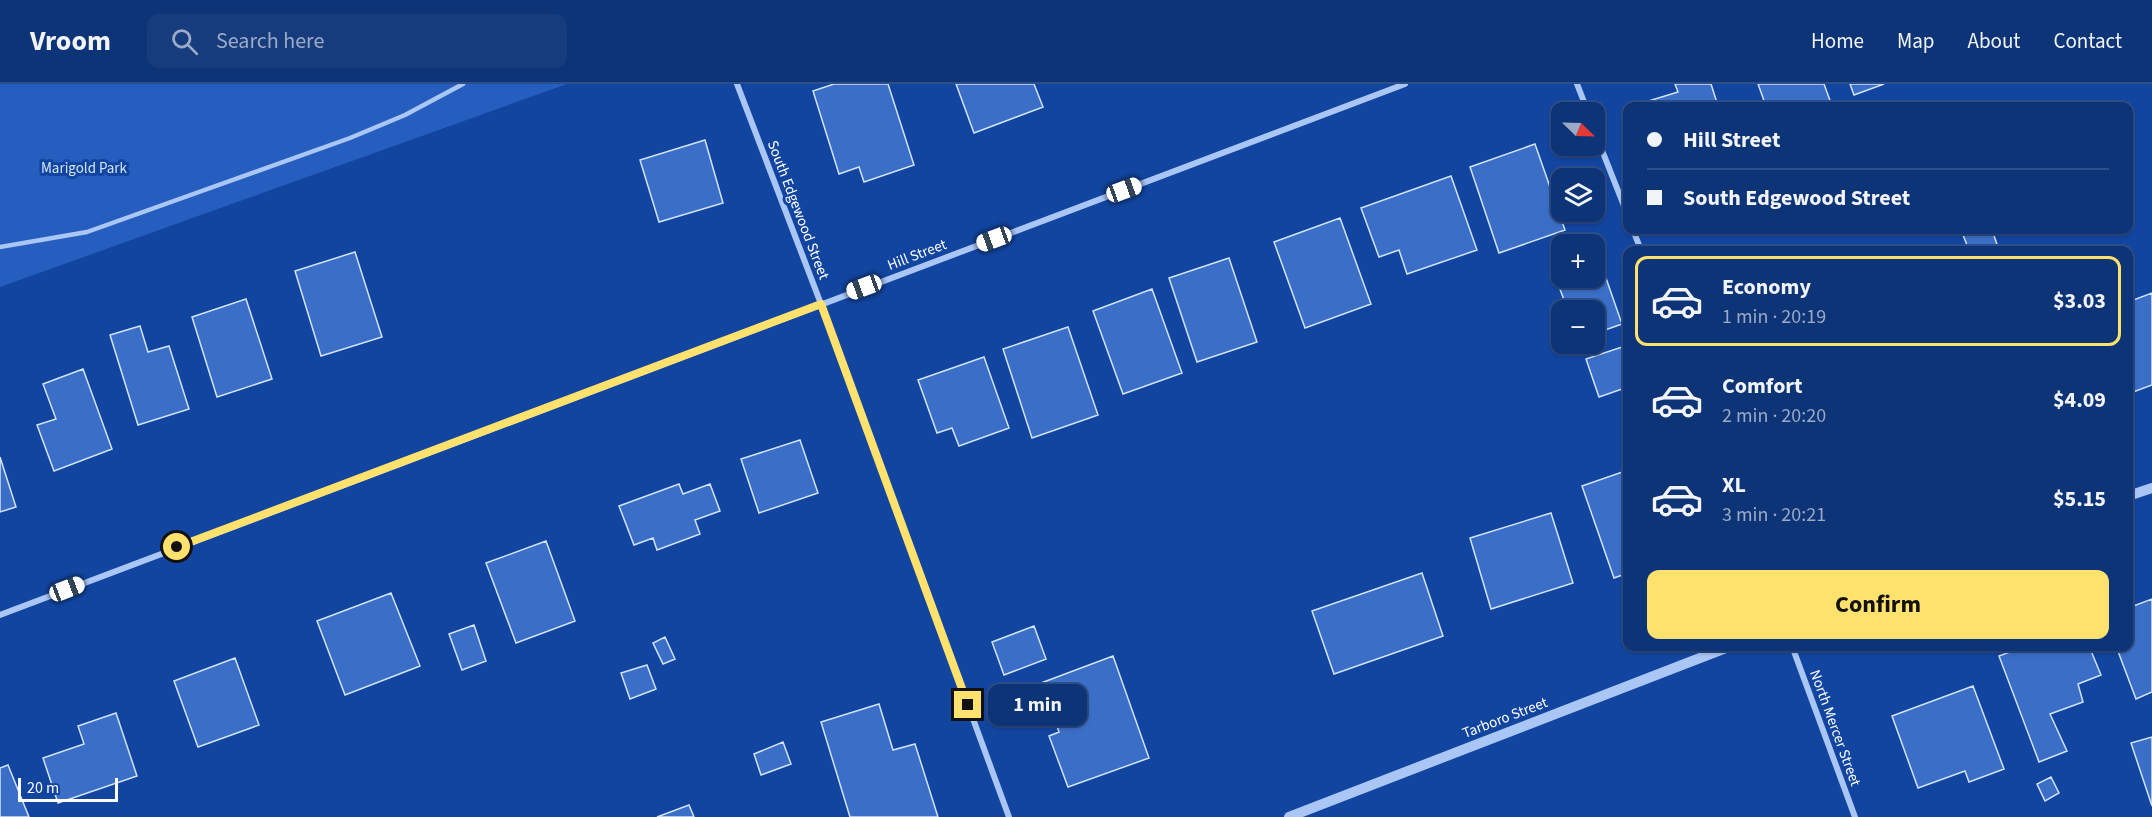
<!DOCTYPE html>
<meta charset="utf-8">
<style>
body{margin:0;font-family:"Source Sans 3",sans-serif;background:#173c7d;color:#f1f3f6;height:100vh;display:flex;flex-direction:column;font-size:22px;white-space:nowrap}
*{box-sizing:border-box;margin:0}
p{font-size:20px;color:#9baac6}
.icon{flex:none;width:33px;height:33px;fill:none;stroke:currentColor;stroke-width:2;stroke-linecap:round;stroke-linejoin:round}
.map{position:relative;flex:1;overflow:hidden}
.panel{position:absolute;left:1623px;top:162px;width:510px;height:405px;display:flex;flex-direction:column;background:#0e3478;border-radius:12px;box-shadow:0 2px 4px #0004,0 0 0 2px #2e4f8a}
.panel>*{flex:none}
.hud{position:absolute;left:1623px;top:18px;width:510px;height:132px;border-radius:12px;box-shadow:0 2px 4px #0004,0 0 0 2px #2e4f8a;display:grid;align-content:center;height:132px;padding:0 24px;background:#0e3478}
.needle{width:39px;rotate:113deg}
.buttons{position:absolute;left:1551px;top:18px;display:grid;gap:12px}
.buttons a{display:grid;place-items:center;width:54px;height:54px;border-radius:12px;background:#0e3478;box-shadow:0 2px 4px #0004,0 0 0 2px #2e4f8a;font-size:30px}
.scale{position:absolute;left:18px;bottom:15px;width:100px;box-sizing:border-box;padding-left:6px;border:3px solid #fff;border-top:0;font-size:16px;line-height:21px;white-space:nowrap;color:#fff;-webkit-text-stroke:4px #1245a0;paint-order:stroke}
.end{position:absolute;width:27px;height:27px;margin:-14px;border:8px solid #ffe16e;background:#111;box-shadow:0 0 0 3px #111}
.from{border-radius:50%}
.bubble{position:absolute;height:42px;border-radius:12px;background:#0e3478;box-shadow:0 2px 4px #0004,0 0 0 2px #2e4f8a;font-size:20px;font-weight:700;line-height:42px;text-align:center}
.car{position:absolute;width:18px;height:36px;margin:-18px -9px;border-radius:8px;box-shadow:0 0 4px 2px #0007;background:linear-gradient(#fff 24%,#345 0 40%,#fff 0 76%,#345 0 86%,#fff 0)}
.hud b{display:flex;align-items:center;gap:21px;height:57px;font-size:22px}
.hud b+b{border-top:2px solid #2e4f8a}
.hud i{width:15px;height:15px;background:#f1f3f6}
ul{padding:10px 0 0;list-style:none}
li{display:flex;align-items:center;gap:18px;height:90px;margin:0 12px 9px;padding:0 12px;border:3px solid transparent;border-radius:12px}
li div{flex:1}
li b{display:block;font-size:22px}
li em{font-style:normal;font-weight:700}
li.active{border-color:#ffe16e}
li>.icon{width:54px;height:54px;stroke-width:1.5}
.primary-button{display:flex;gap:12px;margin-top:auto;padding:12px 24px}
.primary-button a{flex:1;height:69px;border-radius:12px;background:#ffe16e;color:#111;font-size:24px;font-weight:700;line-height:69px;text-align:center}
header{display:flex;align-items:center;gap:36px;box-sizing:border-box;height:84px;padding:0 30px;background:#0e3478;border-bottom:2px solid #2e4f8a}
header strong{font-size:28px}
nav{display:flex;gap:33px;margin-inline-start:auto;font-size:21px}
.search{width:420px;height:54px;background:#173c7d;display:flex;align-items:center;gap:15px;box-sizing:border-box;padding:0 21px;border-radius:12px;color:#9baac6;font-size:22px}
.map>svg:first-child{display:block}
</style>
<header>
<strong>Vroom</strong>
<div class="search"><svg class="icon" aria-label="search" viewBox="0 0 24 24"><circle cx="10" cy="10" r="6"/><path d="M15 15l6 6"/></svg>Search here</div>
<nav><a>Home</a><a>Map</a><a>About</a><a>Contact</a></nav>
</header>
<div class="map">
<svg width="2152" height="733" viewBox="0 0 2152 733">
<rect width="100%" height="100%" fill="#1245a0"/>
<path fill="#255ebe" d="M 0,0 L 567,0 L 0,203 Z"/>
<path fill="#3b6ec7" stroke="#d3e3fe" stroke-width="1.5" d="M 834,0 L 888,0 L 914,81 L 864,98 L 859,83 L 839,90 L 813,7 Z
M 956,0 L 1034,0 L 1043,23 L 974,49 Z
M 1675,0 L 1711,0 L 1718,22 L 1643,22 L 1642,19 L 1678,8 Z
M 1758,0 L 1824,0 L 1832,22 L 1766,22 Z
M 1850,0 L 1884,0 L 1854,11 Z
M 705,56 L 723,119 L 659,138 L 640,76 Z
M 1535,60 L 1565,146 L 1499,169 L 1470,83 Z
M 1451,92 L 1477,166 L 1407,190 L 1399,166 L 1379,173 L 1361,124 Z
M 1340,134 L 1371,220 L 1305,244 L 1274,158 Z
M 1961,146 L 1992,146 L 1999,166 L 1969,166 Z
M 355,168 L 382,253 L 321,272 L 295,187 Z
M 1229,174 L 1257,258 L 1197,278 L 1169,194 Z
M 1599,174 L 1622,240 L 1594,250 L 1594,226 L 1568,226 L 1554,190 L 1562,187 L 1562,194 L 1594,194 L 1594,175 Z
M 1152,205 L 1182,289 L 1123,310 L 1093,227 Z
M 2152,209 L 2152,301 L 2128,310 L 2128,218 Z
M 246,215 L 272,295 L 217,313 L 192,233 Z
M 140,242 L 148,268 L 169,262 L 189,325 L 138,341 L 110,251 Z
M 1068,243 L 1098,331 L 1032,354 L 1003,265 Z
M 1628,261 L 1628,303 L 1599,313 L 1586,275 Z
M 984,273 L 1009,344 L 959,362 L 952,344 L 937,349 L 918,296 Z
M 83,285 L 112,365 L 54,387 L 37,341 L 56,335 L 43,300 Z
M 800,356 L 818,409 L 759,429 L 741,375 Z
M 0,373 L 16,423 L 0,428 Z
M 1628,386 L 1628,489 L 1614,494 L 1582,402 Z
M 679,400 L 683,410 L 710,400 L 720,427 L 695,436 L 700,450 L 657,466 L 653,454 L 634,461 L 619,422 Z
M 1551,429 L 1573,499 L 1491,525 L 1470,454 Z
M 546,457 L 575,537 L 516,559 L 486,479 Z
M 1422,489 L 1443,552 L 1334,590 L 1312,527 Z
M 391,509 L 420,582 L 345,611 L 317,537 Z
M 2152,515 L 2152,608 L 2136,615 L 2116,562 L 2128,562 L 2128,524 Z
M 474,541 L 486,577 L 462,586 L 449,550 Z
M 1034,542 L 1046,575 L 1004,591 L 992,558 Z
M 665,553 L 675,575 L 663,580 L 653,559 Z
M 2026,562 L 2065,562 L 2066,567 L 2080,562 L 2089,562 L 2101,591 L 2078,600 L 2083,618 L 2050,630 L 2067,667 L 2039,678 L 1999,572 Z
M 1113,572 L 1149,674 L 1068,703 L 1049,652 L 1059,648 L 1041,599 Z
M 235,574 L 259,641 L 198,663 L 174,597 Z
M 647,581 L 656,605 L 630,615 L 621,589 Z
M 1973,602 L 2004,685 L 1969,698 L 1965,687 L 1918,704 L 1892,632 Z
M 879,620 L 893,666 L 915,660 L 938,733 L 850,733 L 821,638 Z
M 116,629 L 137,692 L 58,719 L 43,674 L 84,660 L 78,642 Z
M 2152,653 L 2152,722 L 2131,659 Z
M 783,658 L 791,680 L 761,691 L 754,670 Z
M 8,681 L 29,733 L 0,733 L 0,684 Z
M 2051,693 L 2059,709 L 2045,717 L 2037,700 Z
M 689,721 L 694,733 L 657,733 Z"/>
<g fill="none" stroke-linecap="round" stroke-linejoin="round">
<path stroke="#aac6f5" stroke-width="4.5" d="M 0,163 L 87,148 L 350,54 L 405,31 L 463,0"/>
<path stroke="#aac6f5" stroke-width="6" d="M 737,0 L 821,220 L 1009,733
M 1577,0 L 1588,28
M 1594,46 L 1628,132
M 1633,146 L 1641,166
M 0,531 L 1405,0
M 1792,562 L 1855,733"/>
<path stroke="#aac6f5" stroke-width="10" d="M 2128,412 L 2152,404
M 1289,733 L 1731,562"/>
</g>
<g fill="none" stroke-linecap="round" stroke-linejoin="round">
<path stroke="#ffe16e" stroke-width="8" d="M 177,463 L 821,220 L 968,621"/>
</g>
<g text-anchor="middle" dominant-baseline="central" stroke-width="6" stroke-linejoin="round" paint-order="stroke">
<g font-size="15" fill="#d3e3fe" stroke="#1245a0">
<text x="84" y="84">Marigold Park</text>
</g>
<g font-size="15" fill="#fff" stroke="#1245a0">
<text transform="translate(798 126) rotate(69)">South Edgewood Street</text>
<text transform="translate(917 171) rotate(-21)">Hill Street</text>
<text transform="translate(1505 634) rotate(-21)">Tarboro Street</text>
<text transform="translate(1835 644) rotate(70)">North Mercer Street</text>
</g>
</g>
</svg>
<div class="buttons">
<a><svg class="needle" viewBox="-14 -14 28 28"><path d="M0-13l5 13h-10z" fill="#e53935"/><path d="M0 13l5-13h-10z" fill="#9baac6"/></svg></a>
<a><svg class="icon" aria-label="layers" viewBox="0 0 24 24"><path d="M12 4l9 5-9 5-9-5zM3 14l9 5 9-5"/></svg></a>
<a>+</a>
<a>−</a>
</div>
<div class="scale">20 m</div>
<i class="end from" style="left:177px;top:463px"></i>
<i class="end" style="left:968px;top:621px"></i>
<div class="bubble" style="left:988px;top:600px;width:99px">1 min</div>
<i class="car" style="left:1124px;top:106px;rotate:70deg"></i>
<i class="car" style="left:994px;top:155px;rotate:250deg"></i>
<i class="car" style="left:864px;top:203px;rotate:250deg"></i>
<i class="car" style="left:67px;top:505px;rotate:69deg"></i>
<div class="hud">
<b><i class="from"></i>Hill Street</b>
<b><i></i>South Edgewood Street</b>
</div>
<section class="panel">
<ul>
<li class="active"><svg class="icon" aria-label="car" viewBox="0 0 24 24"><path d="M5 17H2v-5l4-1 3-4h7l3 4 3 1v5h-3M9 17h6M6 11h13"/><circle cx="7" cy="17" r="2"/><circle cx="17" cy="17" r="2"/></svg><div><b>Economy</b><p>1 min · 20:19</p></div><em>$3.03</em></li>
<li><svg class="icon" aria-label="car" viewBox="0 0 24 24"><path d="M5 17H2v-5l4-1 3-4h7l3 4 3 1v5h-3M9 17h6M6 11h13"/><circle cx="7" cy="17" r="2"/><circle cx="17" cy="17" r="2"/></svg><div><b>Comfort</b><p>2 min · 20:20</p></div><em>$4.09</em></li>
<li><svg class="icon" aria-label="car" viewBox="0 0 24 24"><path d="M5 17H2v-5l4-1 3-4h7l3 4 3 1v5h-3M9 17h6M6 11h13"/><circle cx="7" cy="17" r="2"/><circle cx="17" cy="17" r="2"/></svg><div><b>XL</b><p>3 min · 20:21</p></div><em>$5.15</em></li>
</ul>
<div class="primary-button"><a>Confirm</a></div>
</section>
</div>
